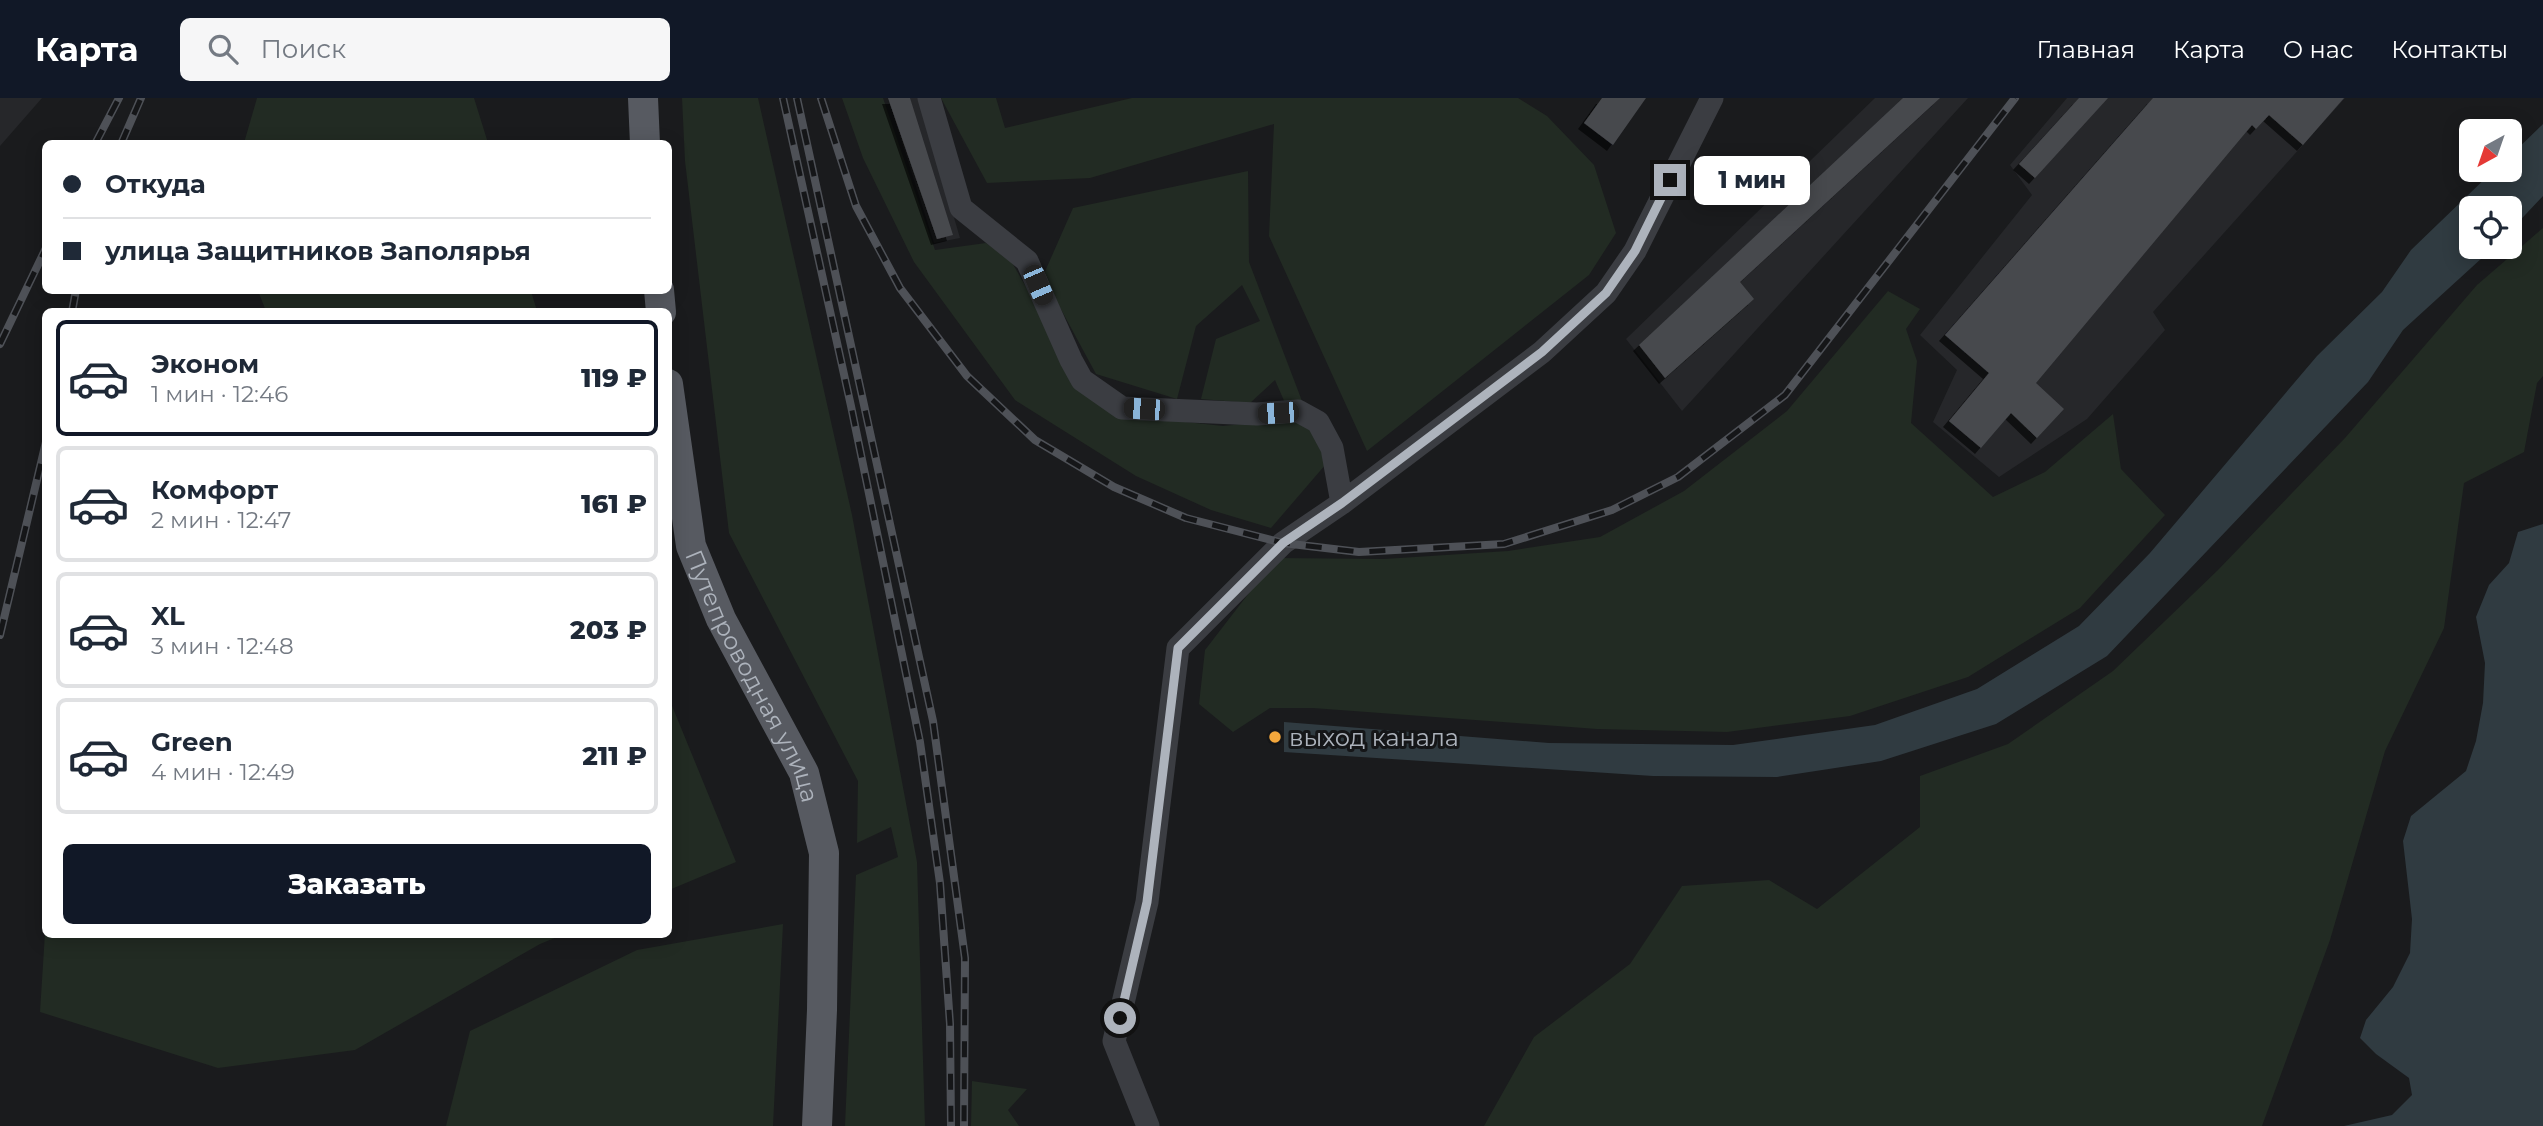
<!DOCTYPE html>
<html lang="ru">
<meta charset="utf-8">
<style>
body{margin:0;font-family:Montserrat,sans-serif;background:#f6f6f7;color:#1f2937;height:100vh;display:flex;flex-direction:column;font-size:26px;white-space:nowrap}
*{box-sizing:border-box;margin:0}
p{font-size:23px;color:#747a83}
.icon{flex:none;width:38px;height:38px;fill:none;stroke:currentColor;stroke-width:2;stroke-linecap:round;stroke-linejoin:round}
.map{position:relative;flex:1;overflow:hidden}
.sheet{position:absolute;left:42px;top:210px;width:630px;height:630px;display:flex;flex-direction:column;background:#fff;border-radius:10px;box-shadow:0 4px 18px #0003}
.sheet>*{flex:none}
.hud{position:absolute;left:42px;top:42px;width:630px;height:154px;border-radius:10px;box-shadow:0 4px 18px #0003;display:grid;align-content:center;height:154px;padding:0 21px;background:#fff}
.needle{width:46px;rotate:220deg}
.tools{position:absolute;left:2459px;top:21px;display:grid;gap:14px}
.tools a{display:grid;place-items:center;width:63px;height:63px;border-radius:10px;background:#fff;box-shadow:0 4px 18px #0003;font-size:35px}
.end{position:absolute;width:32px;height:32px;margin:-16px;border:9px solid #adb3bc;background:#111;box-shadow:0 0 0 4px #111}
.from{border-radius:50%}
.bubble{position:absolute;height:49px;border-radius:10px;background:#fff;box-shadow:0 4px 18px #0003;font-size:23px;font-weight:800;line-height:49px;text-align:center}
.car{position:absolute;width:21px;height:42px;margin:-21px -10px;border-radius:9px;box-shadow:0 0 5px 2px #0007;background:linear-gradient(#222 24%,#8ab4d8 0 40%,#222 0 76%,#8ab4d8 0 86%,#222 0)}
.hud b{display:flex;align-items:center;gap:24px;height:66px;font-size:26px}
.hud b+b{border-top:2px solid #e0e1e3}
.hud i{width:18px;height:18px;background:#1f2937}
ul{padding:12px 0 0;list-style:none}
li{display:flex;align-items:center;gap:21px;height:116px;margin:0 14px 10px;padding:0 7px;border:4px solid #e0e1e3;border-radius:10px}
li div{flex:1}
li b{display:block;font-size:26px}
li em{font-style:normal;font-weight:800}
li.current{border-color:#111827}
li>.icon{width:63px;height:63px;stroke-width:1.5}
.primary-button{display:flex;gap:14px;margin-top:auto;padding:14px 21px}
.primary-button a{flex:1;height:80px;border-radius:10px;background:#111827;color:#fff;font-size:28px;font-weight:800;line-height:80px;text-align:center}
header{display:flex;align-items:center;gap:42px;box-sizing:border-box;height:98px;padding:0 35px;background:#111827;color:#fff}
header strong{font-size:33px}
nav{display:flex;gap:38px;margin-inline-start:auto;font-size:24px}
.search{width:490px;height:63px;background:#f6f6f7;display:flex;align-items:center;gap:18px;box-sizing:border-box;padding:0 24px;border-radius:10px;color:#747a83;font-size:26px}
.map>svg:first-child{display:block}
</style>
<header>
<strong>Карта</strong>
<div class="search"><svg class="icon" aria-label="search" viewBox="0 0 24 24"><circle cx="10" cy="10" r="6"/><path d="M15 15l6 6"/></svg>Поиск</div>
<nav><a>Главная</a><a>Карта</a><a>О нас</a><a>Контакты</a></nav>
</header>
<div class="map">
<svg width="2543" height="1028" viewBox="0 0 2543 1028">
<defs>
<filter id="shadow"><feDropShadow dx="-6" dy="6" stdDeviation="0" flood-color="#0009"/></filter>
</defs>
<rect width="100%" height="100%" fill="#1a1b1d"/>
<path fill="#26272a" d="M 0,0 L 42,0 L 0,48 Z
M 888,0 L 919,0 L 960,140 L 934,145 Z
M 1875,0 L 1968,0 L 1682,313 L 1626,241 Z
M 2067,0 L 2345,0 L 2153,214 L 2165,232 L 2087,321 L 1999,379 L 1933,324 L 1957,272 L 1920,237 L 2032,97 L 2010,67 Z"/>
<path fill="#222b23" d="M 257,0 L 474,0 L 488,45 L 244,45 Z
M 682,0 L 758,0 L 852,417 L 917,764 L 925,1028 L 845,1028 L 856,777 L 898,759 L 891,729 L 857,745 L 858,683 L 729,435 L 685,63 Z
M 842,0 L 883,0 L 935,152 L 986,145 L 1010,161 L 1033,201 L 1121,317 L 1223,328 L 1292,321 L 1275,282 L 1250,305 L 1201,301 L 1216,241 L 1260,223 L 1242,187 L 1196,228 L 1177,301 L 1096,276 L 1043,178 L 1073,110 L 1248,73 L 1249,164 L 1326,366 L 1271,430 L 1211,412 L 1136,378 L 1015,302 L 914,164 L 863,60 Z
M 941,0 L 996,0 L 1005,30 L 1132,0 L 1518,0 L 1547,18 L 1594,67 L 1616,135 L 1589,177 L 1367,353 L 1269,138 L 1274,26 L 1090,80 L 987,85 Z
M 2543,130 L 2543,278 L 2537,285 L 2524,354 L 2464,385 L 2444,530 L 2385,653 L 2330,842 L 2262,1028 L 1484,1028 L 1534,939 L 1630,866 L 1682,788 L 1769,782 L 1817,811 L 1920,729 L 1920,678 L 2008,646 L 2113,573 L 2218,472 L 2345,340 L 2477,187 Z
M 258,193 L 531,193 L 537,213 L 266,213 Z
M 1888,193 L 1920,211 L 1906,231 L 1917,263 L 1911,325 L 1993,399 L 2045,374 L 2113,316 L 2121,371 L 2165,417 L 2080,510 L 1968,579 L 1850,618 L 1727,634 L 1597,631 L 1313,610 L 1270,610 L 1233,634 L 1199,606 L 1205,552 L 1276,460 L 1384,461 L 1508,453 L 1600,439 L 1684,393 L 1787,313 Z
M 668,598 L 736,764 L 669,792 L 668,792 Z
M 783,826 L 773,1028 L 446,1028 L 470,933 L 637,852 Z
M 45,835 L 46,836 L 562,837 L 540,846 L 355,952 L 218,970 L 40,914 Z
M 972,983 L 1027,991 L 1008,1012 L 1019,1028 L 971,1028 Z"/>
<path fill="#303b41" d="M 2543,26 L 2543,98 L 2510,133 L 2510,110 L 2471,110 L 2471,149 L 2494,149 L 2403,232 L 2368,284 L 2107,558 L 1996,626 L 1881,663 L 1777,679 L 1653,678 L 1284,654 L 1284,624 L 1549,645 L 1733,647 L 1875,627 L 1977,591 L 2079,528 L 2150,455 L 2317,258 L 2382,194 L 2411,152 L 2494,72 L 2510,72 L 2510,58 Z
M 2543,426 L 2543,1028 L 2344,1028 L 2392,1017 L 2412,997 L 2409,980 L 2376,956 L 2360,940 L 2366,922 L 2393,889 L 2410,855 L 2412,821 L 2403,743 L 2411,718 L 2466,673 L 2476,643 L 2483,605 L 2485,565 L 2476,519 L 2489,487 L 2509,465 L 2518,434 Z"/>
<path fill="#47494d" filter="url(#shadow)" d="M 888,0 L 910,0 L 953,137 L 937,141 Z
M 1602,0 L 1646,0 L 1613,47 L 1584,25 Z
M 1903,0 L 1940,0 L 1740,184 L 1754,201 L 1665,280 L 1639,247 Z
M 2079,0 L 2108,0 L 2035,80 L 2019,66 Z
M 2153,0 L 2344,0 L 2303,47 L 2269,17 L 2256,31 L 2252,27 L 2036,285 L 2064,311 L 2037,340 L 2011,315 L 1981,350 L 1949,323 L 1989,275 L 1945,237 Z"/>
<g fill="none" stroke-linecap="round" stroke-linejoin="round">
<path stroke="#3b3d42" stroke-width="23" d="M 929,0 L 961,110 L 1027,163 L 1071,262 L 1082,282 L 1122,310 L 1257,316 L 1298,313 L 1318,324 L 1332,350 L 1342,405
M 1148,1028 L 1114,943 L 1147,804 L 1178,550 L 1283,445 L 1342,405 L 1542,254 L 1606,195 L 1635,153 L 1712,0"/>
<g stroke="#575a61" stroke-width="30">
<path d="M 643,0 L 645,46"/>
<path d="M 659,192 L 661,214"/>
<path id="s1" d="M 668,286 L 691,448 L 721,521 L 804,675 L 824,755 L 822,912 L 817,1028"/>
</g>
<g stroke="#4e5157" stroke-width="8">
<path id="rail" d="M 783,0 L 851,308 L 920,644 L 940,785 L 950,926 L 951,1028
M 797,0 L 933,623 L 965,860 L 964,1028
M 821,0 L 856,108 L 900,190 L 967,278 L 1035,342 L 1114,389 L 1186,420 L 1283,445 L 1359,454 L 1504,446 L 1612,412 L 1678,379 L 1785,297 L 2015,0
M 95,46 L 119,0
M 121,46 L 141,0
M 72,214 L 76,192
M 0,246 L 46,150
M 0,537 L 46,344"/>
</g>
<use href="#rail" stroke="#151618" stroke-width="5" stroke-dasharray="16" stroke-linecap="butt"/>
</g>
<g fill="none" stroke-linecap="round" stroke-linejoin="round">
<path stroke="#adb3bc" stroke-width="9" d="M 1120,920 L 1147,804 L 1178,550 L 1283,445 L 1342,405 L 1542,254 L 1606,195 L 1635,153 L 1670,82"/>
</g>
<circle fill="#f3a73c" stroke="#151618" stroke-width="2.5" cx="1275" cy="639" r="7"/>
<g text-anchor="middle" dominant-baseline="central" stroke-width="6" stroke-linejoin="round" paint-order="stroke">
<g font-size="24" fill="#adb3bc" stroke="#151618">
<text stroke="none"><textPath href="#s1" startOffset="308">Путепроводная улица</textPath></text>
</g>
<g font-size="24" fill="#adb3bc" stroke="#151618" text-anchor="start">
<text x="1289" y="639">выход канала</text>
</g>
</g>
</svg>
<div class="tools">
<a><svg class="needle" viewBox="-14 -14 28 28"><path d="M0-13l5 13h-10z" fill="#e53935"/><path d="M0 13l5-13h-10z" fill="#747a83"/></svg></a>
<a><svg class="icon" aria-label="locate" viewBox="0 0 24 24"><circle cx="12" cy="12" r="6"/><path d="M12 2v4M12 18v4M2 12h4M18 12h4"/></svg></a>
</div>
<i class="end from" style="left:1120px;top:920px"></i>
<i class="end" style="left:1670px;top:82px"></i>
<div class="bubble" style="left:1694px;top:58px;width:116px">1 мин</div>
<i class="car" style="left:1038px;top:187px;rotate:157deg"></i>
<i class="car" style="left:1144px;top:311px;rotate:274deg"></i>
<i class="car" style="left:1278px;top:315px;rotate:267deg"></i>
<div class="hud">
<b><i class="from"></i>Откуда</b>
<b><i></i>улица Защитников Заполярья</b>
</div>
<section class="sheet">
<ul>
<li class="current"><svg class="icon" aria-label="car" viewBox="0 0 24 24"><path d="M5 17H2v-5l4-1 3-4h7l3 4 3 1v5h-3M9 17h6M6 11h13"/><circle cx="7" cy="17" r="2"/><circle cx="17" cy="17" r="2"/></svg><div><b>Эконом</b><p>1 мин · 12:46</p></div><em>119 ₽</em></li>
<li><svg class="icon" aria-label="car" viewBox="0 0 24 24"><path d="M5 17H2v-5l4-1 3-4h7l3 4 3 1v5h-3M9 17h6M6 11h13"/><circle cx="7" cy="17" r="2"/><circle cx="17" cy="17" r="2"/></svg><div><b>Комфорт</b><p>2 мин · 12:47</p></div><em>161 ₽</em></li>
<li><svg class="icon" aria-label="car" viewBox="0 0 24 24"><path d="M5 17H2v-5l4-1 3-4h7l3 4 3 1v5h-3M9 17h6M6 11h13"/><circle cx="7" cy="17" r="2"/><circle cx="17" cy="17" r="2"/></svg><div><b>XL</b><p>3 мин · 12:48</p></div><em>203 ₽</em></li>
<li><svg class="icon" aria-label="car" viewBox="0 0 24 24"><path d="M5 17H2v-5l4-1 3-4h7l3 4 3 1v5h-3M9 17h6M6 11h13"/><circle cx="7" cy="17" r="2"/><circle cx="17" cy="17" r="2"/></svg><div><b>Green</b><p>4 мин · 12:49</p></div><em>211 ₽</em></li>
</ul>
<div class="primary-button"><a>Заказать</a></div>
</section>
</div>
